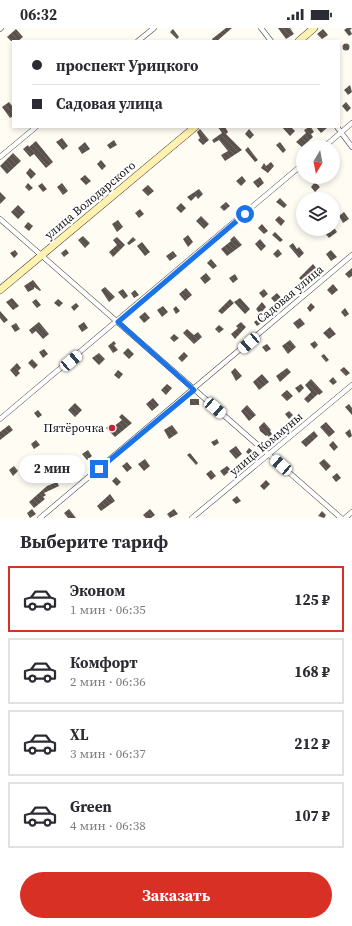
<!DOCTYPE html>
<html lang="ru">
<meta charset="utf-8">
<style>
body{margin:0;font-family:"Source Serif 4",serif;background:#f2f2f3;color:#2b2b33;height:100vh;display:flex;flex-direction:column;font-size:15px;white-space:nowrap}
*{box-sizing:border-box;margin:0}
p{font-size:13px;color:#7c7c81}
.icon{flex:none;width:22px;height:22px;fill:none;stroke:currentColor;stroke-width:2;stroke-linecap:round;stroke-linejoin:round}
.map{position:relative;height:490px;overflow:hidden}
.details{display:flex;flex-direction:column;background:#fff;flex:1}
.details>*{flex:none}
.guide{position:absolute;left:12px;top:12px;width:328px;height:88px;border-radius:0px;box-shadow:0 2px 6px #0003;display:grid;align-content:center;height:88px;padding:0 20px;background:#fff}
.needle{width:26px;rotate:190deg}
.tools{position:absolute;left:296px;top:112px;display:grid;gap:8px}
.tools a{display:grid;place-items:center;width:44px;height:44px;border-radius:50%;background:#fff;box-shadow:0 2px 6px #0003;font-size:20px}
.end{position:absolute;width:18px;height:18px;margin:-9px;border:5px solid #1a73e8;background:#fff;box-shadow:0 0 0 2px #fff}
.from{border-radius:50%}
.bubble{position:absolute;height:28px;border-radius:14px;background:#fff;box-shadow:0 2px 6px #0003;font-size:13px;font-weight:700;line-height:28px;text-align:center}
.car{position:absolute;width:12px;height:24px;margin:-12px -6px;border-radius:5px;box-shadow:0 0 3px 1px #0007;background:linear-gradient(#fff 24%,#345 0 40%,#fff 0 76%,#345 0 86%,#fff 0)}
.guide b{display:flex;align-items:center;gap:14px;height:38px;font-size:15px}
.guide b+b{border-top:1px solid #e1e1e2}
.guide i{width:10px;height:10px;background:#2b2b33}
ul{padding:0;list-style:none}
li{display:flex;align-items:center;gap:12px;height:66px;margin:0 8px 6px;padding:0 12px;border:2px solid #e1e1e2;border-radius:0px}
li div{flex:1}
li b{display:block;font-size:15px}
li em{font-style:normal;font-weight:700}
li.selected{border-color:#d93025}
li>.icon{width:36px;height:36px;stroke-width:1.5}
h2{padding:0 20px;font-size:18px;line-height:48px}
.primary-button{display:flex;gap:8px;margin-top:auto;padding:8px 20px}
.primary-button a{flex:1;height:46px;border-radius:24px;background:#d93025;color:#fff;font-size:16px;font-weight:700;line-height:46px;text-align:center}
.status{display:flex;justify-content:space-between;align-items:center;height:28px;padding:0 20px;background:#fff;direction:ltr}
.status svg{height:11px;fill:currentColor}
.map>svg:first-child{display:block}
</style>
<div class="status"><b>06:32</b><svg viewBox="0 0 49 12"><path d="M0 12V9h3v3zM5 12V6h3v6zM10 12V3h3v9zM15 12V0h3v12zM26 1h20v11H26zM47 4h2v5h-2z"/></svg></div>
<div class="map">
<svg width="352" height="490" viewBox="0 0 352 490">
<defs>
<pattern id="building-back-hatch" width="6" height="6" patternUnits="userSpaceOnUse"><rect width="6" height="6" fill="#5a514c"/><path d="M-1 5l2 2M0 0l6 6M5-1l2 2" fill="none" stroke="#6d6561"/></pattern>
</defs>
<rect width="100%" height="100%" fill="#fffcf4"/>
<path fill="url(#building-back-hatch)" d="M 226,0 L 232,0 L 217,13 L 213,13 L 212,11 Z
M 278,0 L 290,0 L 294,6 L 286,11 Z
M 347,0 L 352,0 L 350,2 L 352,6 L 349,8 L 344,2 Z
M 16,1 L 23,9 L 18,13 L 11,13 L 7,9 Z
M 173,1 L 179,9 L 177,11 L 170,4 Z
M 323,1 L 328,7 L 322,11 L 317,6 Z
M342.5 19a3.5 3.5 0 1 1 7 0a3.5 3.5 0 1 1-7 0Z
M 350,57 L 352,64 L 348,67 L 344,62 Z
M 9,74 L 13,79 L 13,88 L 10,90 L 2,79 Z
M 346,74 L 351,80 L 347,84 L 342,78 Z
M 218,99 L 225,99 L 228,104 L 226,106 L 242,122 L 225,133 L 221,127 L 228,123 L 219,112 L 214,115 L 212,112 L 222,105 Z
M 282,99 L 291,99 L 295,103 L 290,108 Z
M 309,99 L 311,99 L 314,104 L 311,106 L 313,109 L 302,119 L 296,114 L 306,105 L 304,102 Z
M 316,99 L 328,99 L 321,105 Z
M 200,101 L 209,112 L 203,117 L 198,112 L 200,110 L 197,104 Z
M 249,101 L 254,107 L 250,111 L 245,106 Z
M 62,110 L 68,118 L 63,122 L 56,114 Z
M 114,112 L 117,117 L 110,121 L 107,117 Z
M 36,113 L 53,134 L 46,140 L 34,126 L 30,129 L 23,121 L 28,117 L 29,119 Z
M 85,114 L 90,121 L 82,126 L 78,120 Z
M 280,114 L 286,122 L 283,125 L 276,117 Z
M 248,119 L 258,132 L 255,134 L 245,122 Z
M 13,125 L 21,133 L 7,146 L 0,138 Z
M 101,132 L 106,138 L 102,142 L 97,136 Z
M 271,134 L 274,138 L 268,145 L 261,140 L 264,135 L 266,138 Z
M 30,140 L 36,146 L 31,151 L 26,145 Z
M 85,147 L 91,153 L 86,157 L 80,151 Z
M 242,148 L 246,153 L 241,158 L 236,153 Z
M 260,149 L 264,155 L 258,160 L 253,154 Z
M 315,154 L 320,159 L 315,164 L 311,159 Z
M 28,155 L 33,160 L 29,163 L 25,159 Z
M 42,155 L 47,161 L 43,164 L 38,158 Z
M 62,155 L 68,163 L 63,167 L 57,159 Z
M 148,157 L 154,163 L 148,168 L 142,162 Z
M 199,161 L 203,166 L 198,171 L 196,168 L 191,173 L 187,169 Z
M 0,164 L 6,170 L 0,176 Z
M 280,170 L 287,177 L 284,180 L 276,174 Z
M 226,174 L 230,178 L 224,183 L 220,179 Z
M 181,175 L 186,180 L 181,185 L 176,180 Z
M 18,177 L 25,184 L 18,191 L 11,184 Z
M 140,181 L 144,186 L 139,190 L 135,185 Z
M 344,184 L 349,191 L 343,195 L 339,188 Z
M 201,188 L 209,196 L 204,201 L 196,193 Z
M 279,188 L 285,193 L 281,198 L 275,192 Z
M 118,192 L 123,199 L 117,204 L 112,196 Z
M 28,194 L 33,198 L 29,203 L 24,199 Z
M 262,196 L 268,203 L 264,206 L 258,200 Z
M 321,201 L 335,201 L 337,204 L 329,210 Z
M 275,204 L 283,212 L 280,214 L 272,207 Z
M 188,207 L 193,214 L 188,219 L 183,211 Z
M 83,208 L 90,215 L 85,220 L 78,212 Z
M 234,208 L 242,217 L 227,228 L 221,221 L 231,213 L 230,212 Z
M 117,209 L 125,217 L 113,229 L 109,224 L 117,217 L 113,212 Z
M 133,209 L 136,212 L 129,217 L 127,215 Z
M 260,211 L 266,218 L 261,223 L 255,216 Z
M 142,214 L 150,224 L 145,228 L 137,218 Z
M 293,215 L 297,221 L 299,219 L 304,225 L 299,230 L 289,218 Z
M 66,221 L 69,225 L 64,229 L 61,225 Z
M 278,221 L 282,226 L 277,230 L 273,226 Z
M 15,222 L 18,226 L 14,230 L 10,225 Z
M 331,222 L 337,229 L 331,233 L 326,226 Z
M 173,223 L 177,228 L 170,233 L 166,228 Z
M 211,231 L 217,238 L 213,241 L 207,235 Z
M 313,236 L 317,241 L 304,255 L 299,250 Z
M 352,240 L 352,248 L 349,250 L 345,246 Z
M 206,245 L 211,251 L 205,256 L 200,250 Z
M 235,246 L 238,251 L 233,255 L 229,250 Z
M 33,252 L 41,262 L 40,263 L 34,259 L 34,261 L 28,264 L 24,258 Z
M 333,256 L 338,262 L 332,267 L 327,262 Z
M 105,259 L 115,269 L 109,274 L 101,262 Z
M 186,260 L 192,267 L 185,273 L 179,266 Z
M 123,261 L 128,268 L 124,271 L 118,264 Z
M 264,261 L 268,266 L 263,270 L 259,265 Z
M 135,262 L 139,267 L 134,270 L 131,265 Z
M 277,265 L 284,273 L 278,278 L 271,270 Z
M 12,270 L 19,278 L 13,282 L 6,274 Z
M 240,270 L 250,281 L 245,286 L 234,274 Z
M 36,271 L 41,277 L 37,280 L 32,274 Z
M 58,271 L 63,275 L 59,279 L 54,275 Z
M 230,271 L 234,275 L 222,286 L 218,283 Z
M 262,274 L 266,279 L 260,286 L 256,281 Z
M 76,275 L 79,278 L 74,283 L 71,279 Z
M 311,275 L 315,279 L 310,284 L 307,280 Z
M 163,278 L 168,284 L 162,289 L 157,282 Z
M 176,278 L 180,283 L 176,286 L 173,281 Z
M 345,280 L 349,286 L 345,289 L 341,284 Z
M 0,283 L 8,292 L 4,295 L 0,290 Z
M 145,284 L 150,290 L 144,295 L 139,289 Z
M 261,289 L 264,293 L 257,298 L 254,294 Z
M 300,290 L 305,296 L 298,301 L 293,295 Z
M 39,294 L 49,306 L 43,311 L 36,303 L 32,306 L 29,302 Z
M 84,294 L 88,300 L 82,304 L 78,298 Z
M 241,294 L 246,299 L 235,311 L 231,306 L 238,300 L 236,298 Z
M 16,295 L 20,301 L 15,304 L 11,298 Z
M 219,297 L 224,301 L 219,305 L 215,301 Z
M 330,299 L 336,306 L 329,311 L 323,305 Z
M 187,301 L 194,307 L 198,304 L 202,309 L 194,316 L 183,305 Z
M 174,306 L 179,310 L 174,314 L 170,310 Z
M 290,312 L 296,319 L 288,326 L 282,318 Z
M 114,313 L 116,316 L 114,317 L 118,322 L 113,325 L 108,318 Z
M 315,313 L 318,317 L 314,321 L 310,316 Z
M 267,316 L 271,321 L 266,324 L 262,319 Z
M 128,320 L 134,326 L 129,331 L 123,325 Z
M 44,321 L 48,326 L 43,330 L 39,324 Z
M 184,324 L 188,328 L 182,334 L 178,330 Z
M 99,325 L 105,331 L 99,337 L 92,330 Z
M 324,326 L 329,332 L 326,334 L 321,328 Z
M 32,331 L 38,337 L 34,341 L 28,335 Z
M 17,335 L 21,340 L 18,343 L 20,345 L 16,349 L 10,342 Z
M 344,339 L 350,345 L 346,348 L 340,342 Z
M 235,340 L 242,348 L 236,353 L 231,344 Z
M 287,340 L 291,344 L 280,354 L 276,348 Z
M 118,342 L 123,346 L 119,351 L 114,347 Z
M 262,346 L 269,354 L 259,362 L 253,354 Z
M 333,349 L 337,354 L 333,357 L 329,353 Z
M 311,351 L 323,364 L 319,367 L 318,366 L 308,375 L 304,371 L 311,364 L 305,357 Z
M 167,356 L 172,360 L 166,367 L 161,362 Z
M 301,356 L 304,360 L 299,365 L 295,360 Z
M 287,362 L 293,368 L 287,373 L 281,367 Z
M 153,370 L 159,377 L 152,383 L 146,376 Z
M 190,371 L 199,371 L 199,377 L 190,377 Z
M 75,375 L 82,382 L 75,389 L 68,382 Z
M 349,376 L 352,380 L 352,387 L 345,379 Z
M 247,377 L 256,387 L 249,393 L 241,383 Z
M 38,382 L 42,387 L 38,390 L 34,385 Z
M 289,383 L 293,387 L 289,391 L 285,386 Z
M 122,386 L 132,395 L 115,409 L 106,400 L 111,396 L 113,399 L 122,392 L 119,389 Z
M 264,394 L 271,402 L 270,403 L 272,406 L 269,409 L 267,407 L 266,408 L 260,403 L 259,399 Z
M 326,394 L 335,404 L 329,409 L 320,399 Z
M 9,397 L 13,402 L 0,412 L 0,404 Z
M 172,397 L 178,405 L 169,411 L 164,402 Z
M 350,401 L 352,408 L 349,410 L 345,405 Z
M 314,403 L 318,408 L 306,419 L 301,414 Z
M 217,411 L 219,415 L 214,418 L 211,414 Z
M 36,412 L 40,417 L 34,421 L 31,416 Z
M 333,413 L 338,419 L 334,423 L 329,417 Z
M 236,418 L 242,426 L 236,431 L 229,423 Z
M 249,420 L 257,427 L 254,431 L 246,424 Z
M 88,422 L 92,428 L 87,432 L 82,426 Z
M 190,425 L 198,435 L 196,437 L 187,427 Z
M 145,431 L 150,438 L 144,443 L 138,436 Z
M 324,431 L 331,438 L 326,443 L 319,435 Z
M 75,433 L 79,438 L 74,443 L 70,438 Z
M 127,434 L 132,440 L 127,444 L 122,438 Z
M 14,438 L 18,443 L 13,448 L 9,442 Z
M 227,438 L 231,442 L 224,448 L 220,443 Z
M 26,441 L 29,445 L 24,450 L 21,446 Z
M 46,441 L 51,447 L 47,451 L 42,445 Z
M 211,442 L 216,448 L 211,452 L 206,446 Z
M 337,445 L 341,450 L 336,454 L 332,449 Z
M 116,449 L 121,454 L 117,458 L 112,453 Z
M 266,452 L 270,456 L 264,462 L 260,458 Z
M 57,454 L 59,458 L 44,465 L 46,467 L 43,469 L 45,471 L 34,480 L 29,474 L 47,458 Z
M 110,466 L 115,473 L 101,483 L 97,478 Z
M 237,468 L 241,473 L 236,476 L 232,472 Z
M 32,481 L 36,486 L 30,490 L 27,485 Z
M 69,481 L 73,486 L 76,490 L 68,490 L 64,485 Z
M 150,481 L 155,487 L 151,490 L 146,490 L 143,487 Z
M 174,481 L 178,486 L 170,490 L 167,486 Z
M 322,483 L 326,487 L 324,490 L 318,488 Z"/>
<g fill="none" stroke-linecap="round" stroke-linejoin="round">
<g stroke="#434343" stroke-width="5.5">
<path id="street" d="M 261,0 L 271,13
M 0,1 L 1,0
M 138,13 L 154,0
M 337,99 L 352,119
M 324,119 L 352,95
M 0,129 L 36,99
M 0,191 L 341,490
M 0,391 L 303,136
M 40,490 L 352,227
M 192,490 L 352,357
M 345,490 L 352,484"/>
</g>
<g stroke="#323232" stroke-width="8">
<path id="secondary" d="M 299,13 L 314,0
M 0,262 L 195,99"/>
</g>
<use href="#street" stroke="#fff" stroke-width="4.5"/>
<use href="#secondary" stroke="#fff1af" stroke-width="7"/>
</g>
<g fill="none" stroke-linecap="round" stroke-linejoin="round">
<path stroke="#1a73e8" stroke-width="5" d="M 99,441 L 194,362 L 118,294 L 245,186"/>
</g>
<circle fill="#c62335" stroke="#fff" stroke-width="1.5" cx="112" cy="400" r="4"/>
<g text-anchor="middle" dominant-baseline="central" stroke-width="4" stroke-linejoin="round" paint-order="stroke">
<g font-size="12" fill="#101010" stroke="#fff">
<text transform="translate(90 172) rotate(-40)">улица Володарского</text>
<text transform="translate(290 266) rotate(-40)">Садовая улица</text>
<text transform="translate(266 416) rotate(-40)">улица Коммуны</text>
</g>
<g font-size="12" fill="#101010" stroke="#fff" text-anchor="end">
<text x="104" y="400">Пятёрочка</text>
</g>
</g>
</svg>
<div class="tools">
<a><svg class="needle" viewBox="-14 -14 28 28"><path d="M0-13l5 13h-10z" fill="#e53935"/><path d="M0 13l5-13h-10z" fill="#7c7c81"/></svg></a>
<a><svg class="icon" aria-label="layers" viewBox="0 0 24 24"><path d="M12 4l9 5-9 5-9-5zM3 14l9 5 9-5"/></svg></a>
</div>
<i class="end from" style="left:245px;top:186px"></i>
<i class="end" style="left:99px;top:441px"></i>
<div class="bubble" style="left:19px;top:427px;width:66px">2 мин</div>
<i class="car" style="left:249px;top:315px;rotate:229deg"></i>
<i class="car" style="left:71px;top:333px;rotate:50deg"></i>
<i class="car" style="left:215px;top:380px;rotate:131deg"></i>
<i class="car" style="left:281px;top:437px;rotate:311deg"></i>
<div class="guide">
<b><i class="from"></i>проспект Урицкого</b>
<b><i></i>Садовая улица</b>
</div>
</div>
<section class="details">
<h2>Выберите тариф</h2>
<ul>
<li class="selected"><svg class="icon" aria-label="car" viewBox="0 0 24 24"><path d="M5 17H2v-5l4-1 3-4h7l3 4 3 1v5h-3M9 17h6M6 11h13"/><circle cx="7" cy="17" r="2"/><circle cx="17" cy="17" r="2"/></svg><div><b>Эконом</b><p>1 мин · 06:35</p></div><em>125 ₽</em></li>
<li><svg class="icon" aria-label="car" viewBox="0 0 24 24"><path d="M5 17H2v-5l4-1 3-4h7l3 4 3 1v5h-3M9 17h6M6 11h13"/><circle cx="7" cy="17" r="2"/><circle cx="17" cy="17" r="2"/></svg><div><b>Комфорт</b><p>2 мин · 06:36</p></div><em>168 ₽</em></li>
<li><svg class="icon" aria-label="car" viewBox="0 0 24 24"><path d="M5 17H2v-5l4-1 3-4h7l3 4 3 1v5h-3M9 17h6M6 11h13"/><circle cx="7" cy="17" r="2"/><circle cx="17" cy="17" r="2"/></svg><div><b>XL</b><p>3 мин · 06:37</p></div><em>212 ₽</em></li>
<li><svg class="icon" aria-label="car" viewBox="0 0 24 24"><path d="M5 17H2v-5l4-1 3-4h7l3 4 3 1v5h-3M9 17h6M6 11h13"/><circle cx="7" cy="17" r="2"/><circle cx="17" cy="17" r="2"/></svg><div><b>Green</b><p>4 мин · 06:38</p></div><em>107 ₽</em></li>
</ul>
<div class="primary-button"><a>Заказать</a></div>
</section>
